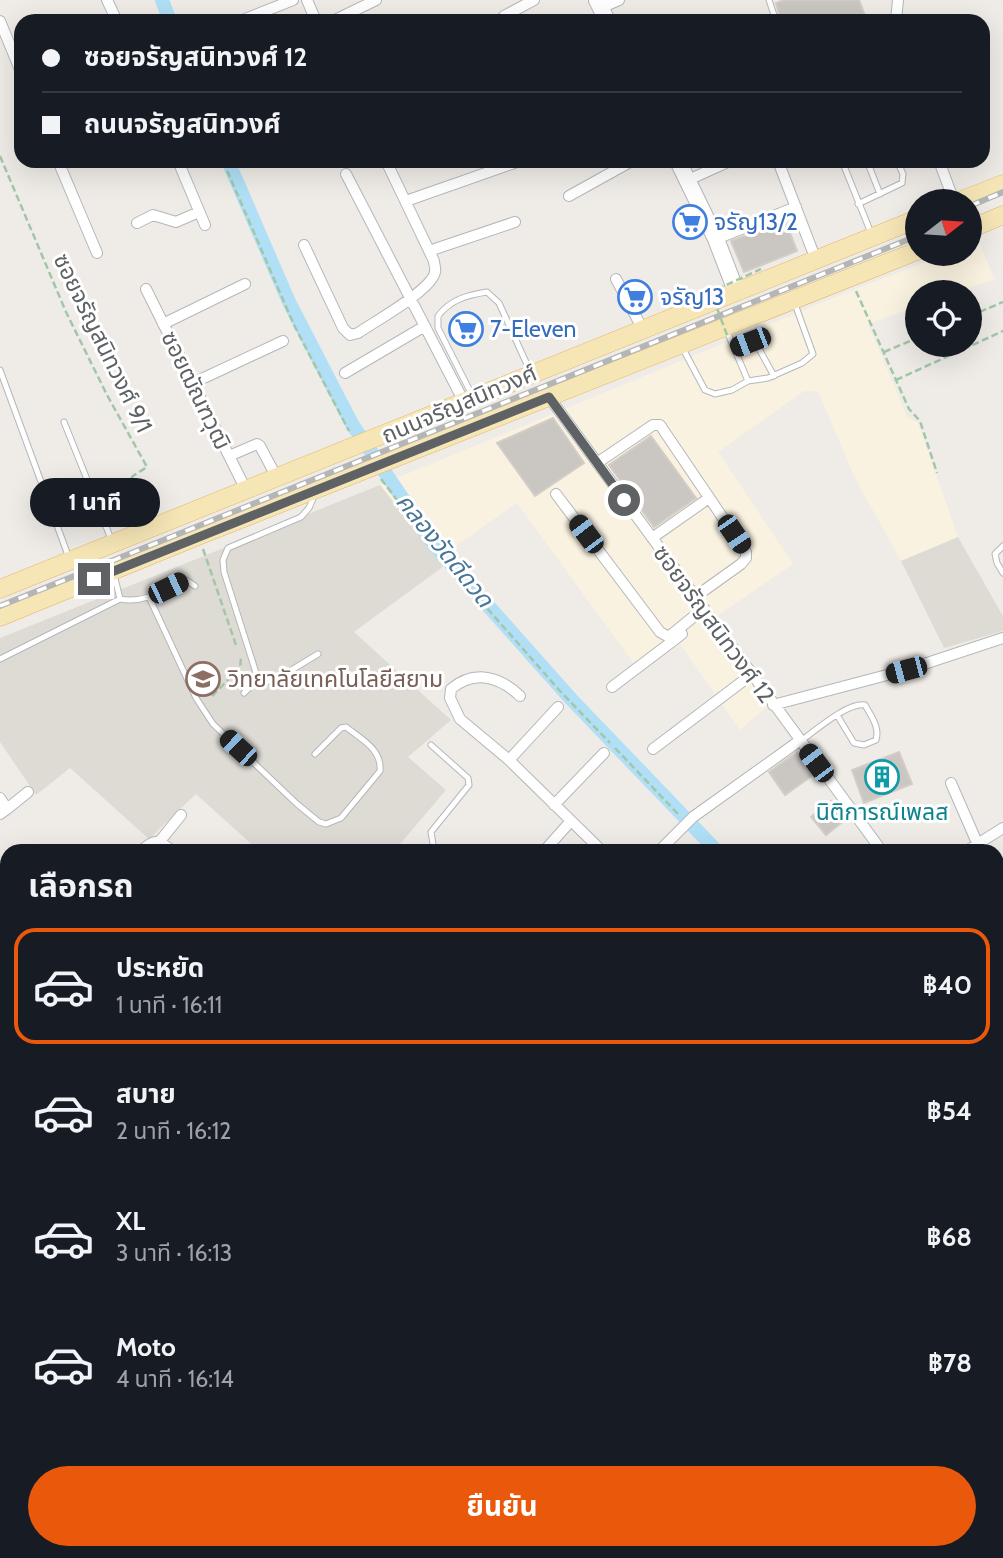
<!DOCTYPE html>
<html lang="th">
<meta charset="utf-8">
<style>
body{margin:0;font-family:Cabin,"Noto Sans Thai",sans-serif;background:#242831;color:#f1f3f6;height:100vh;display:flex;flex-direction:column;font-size:26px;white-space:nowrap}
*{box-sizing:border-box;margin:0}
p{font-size:23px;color:#9ea1a6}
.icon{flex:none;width:38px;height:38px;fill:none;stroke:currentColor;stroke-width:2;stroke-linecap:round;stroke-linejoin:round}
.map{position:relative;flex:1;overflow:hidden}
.details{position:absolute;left:0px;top:844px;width:1004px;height:716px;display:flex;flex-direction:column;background:#171b24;border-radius:21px 21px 0 0;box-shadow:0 7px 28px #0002}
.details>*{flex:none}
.top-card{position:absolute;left:14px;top:14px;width:976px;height:154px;border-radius:21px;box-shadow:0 7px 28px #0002;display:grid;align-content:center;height:154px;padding:0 28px;background:#171b24}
.needle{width:46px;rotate:73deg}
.tools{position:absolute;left:905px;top:189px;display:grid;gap:14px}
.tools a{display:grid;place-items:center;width:77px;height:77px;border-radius:50%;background:#171b24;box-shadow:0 7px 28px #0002;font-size:35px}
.end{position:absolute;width:32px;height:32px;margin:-16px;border:9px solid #5e6265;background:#fff;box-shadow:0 0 0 4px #fff}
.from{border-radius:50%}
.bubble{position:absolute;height:49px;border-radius:24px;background:#171b24;box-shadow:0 7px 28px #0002;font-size:23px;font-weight:700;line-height:49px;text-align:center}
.car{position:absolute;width:21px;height:42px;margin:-21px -10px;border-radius:9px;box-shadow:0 0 5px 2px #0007;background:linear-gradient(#222 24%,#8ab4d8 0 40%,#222 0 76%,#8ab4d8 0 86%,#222 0)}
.top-card b{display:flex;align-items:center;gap:24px;height:66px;font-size:26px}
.top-card b+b{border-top:2px solid #363941}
.top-card i{width:18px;height:18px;background:#f1f3f6}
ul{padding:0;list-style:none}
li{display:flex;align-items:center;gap:21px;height:116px;margin:0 14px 10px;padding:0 14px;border:4px solid transparent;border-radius:21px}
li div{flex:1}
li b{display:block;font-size:26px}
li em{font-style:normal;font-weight:700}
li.selected{border-color:#ea580c}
li>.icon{width:63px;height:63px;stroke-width:1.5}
h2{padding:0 28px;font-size:32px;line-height:84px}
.primary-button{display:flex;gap:14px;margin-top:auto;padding:14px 28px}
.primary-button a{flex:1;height:80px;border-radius:42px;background:#ea580c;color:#fff;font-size:28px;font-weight:700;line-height:80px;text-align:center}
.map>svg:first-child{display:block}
</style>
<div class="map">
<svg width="1003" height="1558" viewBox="0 0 1003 1558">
<rect width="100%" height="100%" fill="#efece7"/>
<path fill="#faf2e0" d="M 979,241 L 994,279 L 956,292 L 917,292 L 917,306 L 868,324 L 907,417 L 918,423 L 958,537 L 901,561 L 854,476 L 818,391 L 804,391 L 718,452 L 793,564 L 717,616 L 777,698 L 740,730 L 680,644 L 640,672 L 517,503 L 438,558 L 380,485 L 853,290 L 947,254 L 970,254 L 970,245 Z"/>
<path fill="#dedbd5" d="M 380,485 L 444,566 L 354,632 L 451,720 L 408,757 L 446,790 L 395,850 L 258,850 L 196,794 L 149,839 L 70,768 L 36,795 L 0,742 L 0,638 Z
M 958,537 L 1003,616 L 1003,631 L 944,648 L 901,561 Z"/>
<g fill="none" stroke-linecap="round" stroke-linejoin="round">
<path stroke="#b0dff6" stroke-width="14" d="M 162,0 L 170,21
M 228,161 L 289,302 L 352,424 L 435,546 L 571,699 L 716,850
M 998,1254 L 1003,1270
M 998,1370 L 1003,1368
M 495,1552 L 497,1558"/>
</g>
<path fill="#cac7c3" stroke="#d3cdc6" stroke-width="2" d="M 784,0 L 859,0 L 867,21 L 781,21 L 776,3 Z
M 785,220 L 797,251 L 744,272 L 731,241 Z
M 553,418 L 584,463 L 535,496 L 497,443 Z
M 651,436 L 696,498 L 654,527 L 609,465 Z
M 797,752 L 813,775 L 785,795 L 769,772 Z
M 899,752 L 912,784 L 864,803 L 852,770 Z
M 831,801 L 846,819 L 826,835 L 811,817 Z"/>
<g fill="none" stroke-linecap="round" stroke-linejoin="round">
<g stroke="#b4b7ba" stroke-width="7">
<path id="lane" d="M 769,0 L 776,21
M 842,161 L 871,233
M 867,161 L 880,194
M 858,204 L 902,183 L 903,174 L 897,161
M 726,329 L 748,381
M 682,347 L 705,390 L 715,394 L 732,390 L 748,381 L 768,378 L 802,363 L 813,354 L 795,304
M 734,348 L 750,342 L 758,347 L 774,376
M 0,370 L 69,558
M 472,395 L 438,328 L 438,316 C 450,300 467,295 487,292 L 499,303 L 530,371
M 64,422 L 111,539
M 1003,546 L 995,554 L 997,563 L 1003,573
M 114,574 L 120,599
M 149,597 L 196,698 L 213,724 L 297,804 L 319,822 L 326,824 L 341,818 L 380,771 C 382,749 361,739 346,727 L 341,728 L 315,754
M 0,659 L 120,599 C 144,604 165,590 186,580 L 195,586
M 258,679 L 264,683 L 280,677 L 318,654
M 244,693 L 258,679 L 224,572 L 223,560 L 228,548 L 301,517 L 309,508 L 314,496
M 802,740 C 816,730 848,702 865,705 C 871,716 880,727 876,740 L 864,745 L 854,743 L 837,715
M 431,745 L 468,778 L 469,785 L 431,832 L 434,850
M 998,1056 L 1003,1058
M 0,1528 L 7,1543
M 11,1552 L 14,1558
M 528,1552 L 529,1558"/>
</g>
<g stroke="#b4b7ba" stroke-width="12">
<path id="street" d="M 107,0 L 117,21
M 307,0 L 316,21
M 601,8 L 619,0
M 0,21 L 21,72
M 240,21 L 293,0
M 333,21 L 376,0
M 500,21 L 504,16 L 534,0
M 896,21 L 898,0
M 58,161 L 97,253
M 178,161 L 205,225
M 778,161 L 816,260
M 939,161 L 954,201
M 346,174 L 464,402
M 686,181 L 730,161
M 569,196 L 632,161
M 406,201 L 520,161
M 137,223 L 153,215 L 176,222 L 199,212
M 716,239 L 796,207
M 304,245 L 343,328 L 350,335 L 358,333 C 374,322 432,290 435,272 C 436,268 434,265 434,261 L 386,161
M 429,251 L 515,222
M 616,279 L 642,328
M 146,289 L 246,490
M 163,324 L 245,284
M 345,373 L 425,326
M 193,383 L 283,341
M 549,397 L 881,850
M 229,456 L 257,444 L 260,446 L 277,478
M 597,463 L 653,425 L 660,425 L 746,552 L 746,558 L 741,564 L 695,597
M 556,494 L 660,632 L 667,636 L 671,635 L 703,609
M 652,538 L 709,498
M 612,687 L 682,634
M 520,696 C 500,677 475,669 451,689 L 450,698 L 460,719 L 509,760 L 601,850
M 773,705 L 906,670 L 1003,638
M 653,749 L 751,675
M 509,760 L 558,707
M 951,783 L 978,845
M 0,798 L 7,809 L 0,814
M 554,805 L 604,753
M 7,809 L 28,792
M 160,841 L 181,815
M 142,850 C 156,839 157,839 171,850
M 545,850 L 570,822
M 660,850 L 693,817 L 799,741
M 968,850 L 1003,828
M 0,963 L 7,958
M 0,977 L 7,990
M 0,1044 L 7,1039
M 998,1122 L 1003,1119
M 0,1123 L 7,1118
M 0,1168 L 7,1163
M 0,1518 L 7,1513
M 104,1552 L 108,1558
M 310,1552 L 316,1558
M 506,1552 L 508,1558
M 568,1552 L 569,1558
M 280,1558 L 290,1552
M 376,1558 L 386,1552
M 652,1558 L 652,1552
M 664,1558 L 704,1552"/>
</g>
<g stroke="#b3b6ba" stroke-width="18">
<path id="secondary" d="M 597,0 L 607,21
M 678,161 L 716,239 L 736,291"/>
</g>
<g stroke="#e2b56d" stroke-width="19">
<path id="primary" d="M 959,201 L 1003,184
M 970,229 L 1003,215
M 0,589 L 917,219
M 0,617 L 198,536 L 917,251"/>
</g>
<path stroke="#a2c6a8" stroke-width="2.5" stroke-dasharray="7 3.5" stroke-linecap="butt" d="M 0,156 L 66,312 L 107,395 L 147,467 L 133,476 L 120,496 L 129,522
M 223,161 L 294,325 L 349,431
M 856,291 L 909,409 L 920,421 L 937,473
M 970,316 L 1003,302
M 884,352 L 917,338
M 896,380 L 1003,331
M 381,479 L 434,548 L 560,691 L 610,743
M 203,549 L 237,648
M 212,696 L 240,668 L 241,658
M 615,748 L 678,814
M 998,1467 L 1003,1466"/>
<use href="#lane" stroke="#fff" stroke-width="5"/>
<use href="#street" stroke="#fff" stroke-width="10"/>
<use href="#secondary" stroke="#fff" stroke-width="16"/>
<use href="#primary" stroke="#f6e5b5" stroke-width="18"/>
<g stroke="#b4b5b5" stroke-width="6">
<path id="rail" d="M 970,206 L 1003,192
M 0,606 L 917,236"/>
</g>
<use href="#rail" stroke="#fff" stroke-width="3.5" stroke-dasharray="10" stroke-linecap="butt"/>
<path stroke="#a2c6a8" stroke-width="2.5" stroke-dasharray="7 3.5" stroke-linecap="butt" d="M 727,335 L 711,292 L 761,269"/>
</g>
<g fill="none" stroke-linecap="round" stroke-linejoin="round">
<path stroke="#5e6265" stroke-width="9" d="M 94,579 L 549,397 L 624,500"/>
</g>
<defs>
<g id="supermarket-ring" transform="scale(1.75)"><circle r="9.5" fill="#fff" stroke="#3f7fe0" stroke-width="1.5"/><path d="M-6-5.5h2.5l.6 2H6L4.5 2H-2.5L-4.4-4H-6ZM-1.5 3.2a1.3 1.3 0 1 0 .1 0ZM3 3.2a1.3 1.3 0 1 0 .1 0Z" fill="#3f7fe0"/></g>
<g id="university-ring" transform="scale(1.75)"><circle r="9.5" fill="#fff" stroke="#8d6e63" stroke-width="1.5"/><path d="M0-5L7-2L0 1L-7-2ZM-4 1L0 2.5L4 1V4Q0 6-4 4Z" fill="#8d6e63"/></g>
<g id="building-ring" transform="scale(1.75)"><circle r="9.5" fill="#fff" stroke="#0f9aa8" stroke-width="1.5"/><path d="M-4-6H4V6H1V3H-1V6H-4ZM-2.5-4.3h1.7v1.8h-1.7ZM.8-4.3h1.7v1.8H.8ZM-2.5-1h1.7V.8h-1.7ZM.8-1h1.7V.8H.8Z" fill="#0f9aa8"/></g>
</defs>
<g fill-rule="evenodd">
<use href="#supermarket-ring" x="690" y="222"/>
<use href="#supermarket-ring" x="635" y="297"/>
<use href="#supermarket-ring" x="466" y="329"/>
<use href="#university-ring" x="203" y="679"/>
<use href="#building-ring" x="882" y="777"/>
</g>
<g text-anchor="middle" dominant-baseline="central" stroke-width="6" stroke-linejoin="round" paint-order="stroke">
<g font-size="23" fill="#366cbe" stroke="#fff" text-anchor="start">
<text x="714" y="222">จรัญ13/2</text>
<text x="660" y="297">จรัญ13</text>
<text x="490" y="329">7-Eleven</text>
</g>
<g font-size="23" fill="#5e6265" stroke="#fff">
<text transform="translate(103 343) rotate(64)">ซอยจรัญสนิทวงศ์ 9/1</text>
<text transform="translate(196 390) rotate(64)">ซอยฒัณฑวุฒิ</text>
<text transform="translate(459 404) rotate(-23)">ถนนจรัญสนิทวงศ์</text>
<text transform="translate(714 624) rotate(54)">ซอยจรัญสนิทวงศ์ 12</text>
</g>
<g font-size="23" fill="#785e54" stroke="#fff" text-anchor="start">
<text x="228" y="679">วิทยาลัยเทคโนโลยีสยาม</text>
</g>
<g font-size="23" fill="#0d838f" stroke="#fff">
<text x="882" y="812">นิติการณ์เพลส</text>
</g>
<g font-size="24" font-style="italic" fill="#477696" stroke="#fff">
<text transform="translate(445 550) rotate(51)">คลองวัดดีดวด</text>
</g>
</g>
</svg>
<div class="tools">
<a><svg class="needle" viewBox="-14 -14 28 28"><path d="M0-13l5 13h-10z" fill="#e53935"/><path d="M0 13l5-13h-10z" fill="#9ea1a6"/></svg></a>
<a><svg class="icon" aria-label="locate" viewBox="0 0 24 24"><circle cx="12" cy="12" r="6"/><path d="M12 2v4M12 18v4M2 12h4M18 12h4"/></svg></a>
</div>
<i class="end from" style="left:624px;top:500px"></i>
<i class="end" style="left:94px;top:579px"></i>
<div class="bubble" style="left:30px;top:478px;width:130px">1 นาที</div>
<i class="car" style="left:750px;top:342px;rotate:249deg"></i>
<i class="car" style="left:586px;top:534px;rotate:323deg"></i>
<i class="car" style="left:734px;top:534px;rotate:146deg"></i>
<i class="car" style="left:168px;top:588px;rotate:64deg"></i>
<i class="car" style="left:906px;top:670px;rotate:255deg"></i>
<i class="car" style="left:238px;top:748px;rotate:313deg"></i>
<i class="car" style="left:816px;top:763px;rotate:323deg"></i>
<div class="top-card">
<b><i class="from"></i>ซอยจรัญสนิทวงศ์ 12</b>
<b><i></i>ถนนจรัญสนิทวงศ์</b>
</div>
<section class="details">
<h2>เลือกรถ</h2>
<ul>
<li class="selected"><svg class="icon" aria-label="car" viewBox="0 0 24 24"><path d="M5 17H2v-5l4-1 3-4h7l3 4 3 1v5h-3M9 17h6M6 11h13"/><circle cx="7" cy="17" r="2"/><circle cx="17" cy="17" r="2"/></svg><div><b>ประหยัด</b><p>1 นาที · 16:11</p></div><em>฿40</em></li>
<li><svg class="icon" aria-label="car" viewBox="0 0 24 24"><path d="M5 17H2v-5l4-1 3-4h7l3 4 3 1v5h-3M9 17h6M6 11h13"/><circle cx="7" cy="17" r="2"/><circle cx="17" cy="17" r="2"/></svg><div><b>สบาย</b><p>2 นาที · 16:12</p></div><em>฿54</em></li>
<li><svg class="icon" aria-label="car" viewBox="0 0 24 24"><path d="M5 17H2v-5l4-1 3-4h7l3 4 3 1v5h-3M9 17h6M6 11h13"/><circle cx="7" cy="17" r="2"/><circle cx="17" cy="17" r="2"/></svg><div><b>XL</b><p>3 นาที · 16:13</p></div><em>฿68</em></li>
<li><svg class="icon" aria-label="car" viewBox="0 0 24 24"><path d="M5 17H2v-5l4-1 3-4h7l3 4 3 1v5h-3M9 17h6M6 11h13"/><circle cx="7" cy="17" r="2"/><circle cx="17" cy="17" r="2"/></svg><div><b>Moto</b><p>4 นาที · 16:14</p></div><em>฿78</em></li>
</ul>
<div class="primary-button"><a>ยืนยัน</a></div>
</section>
</div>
